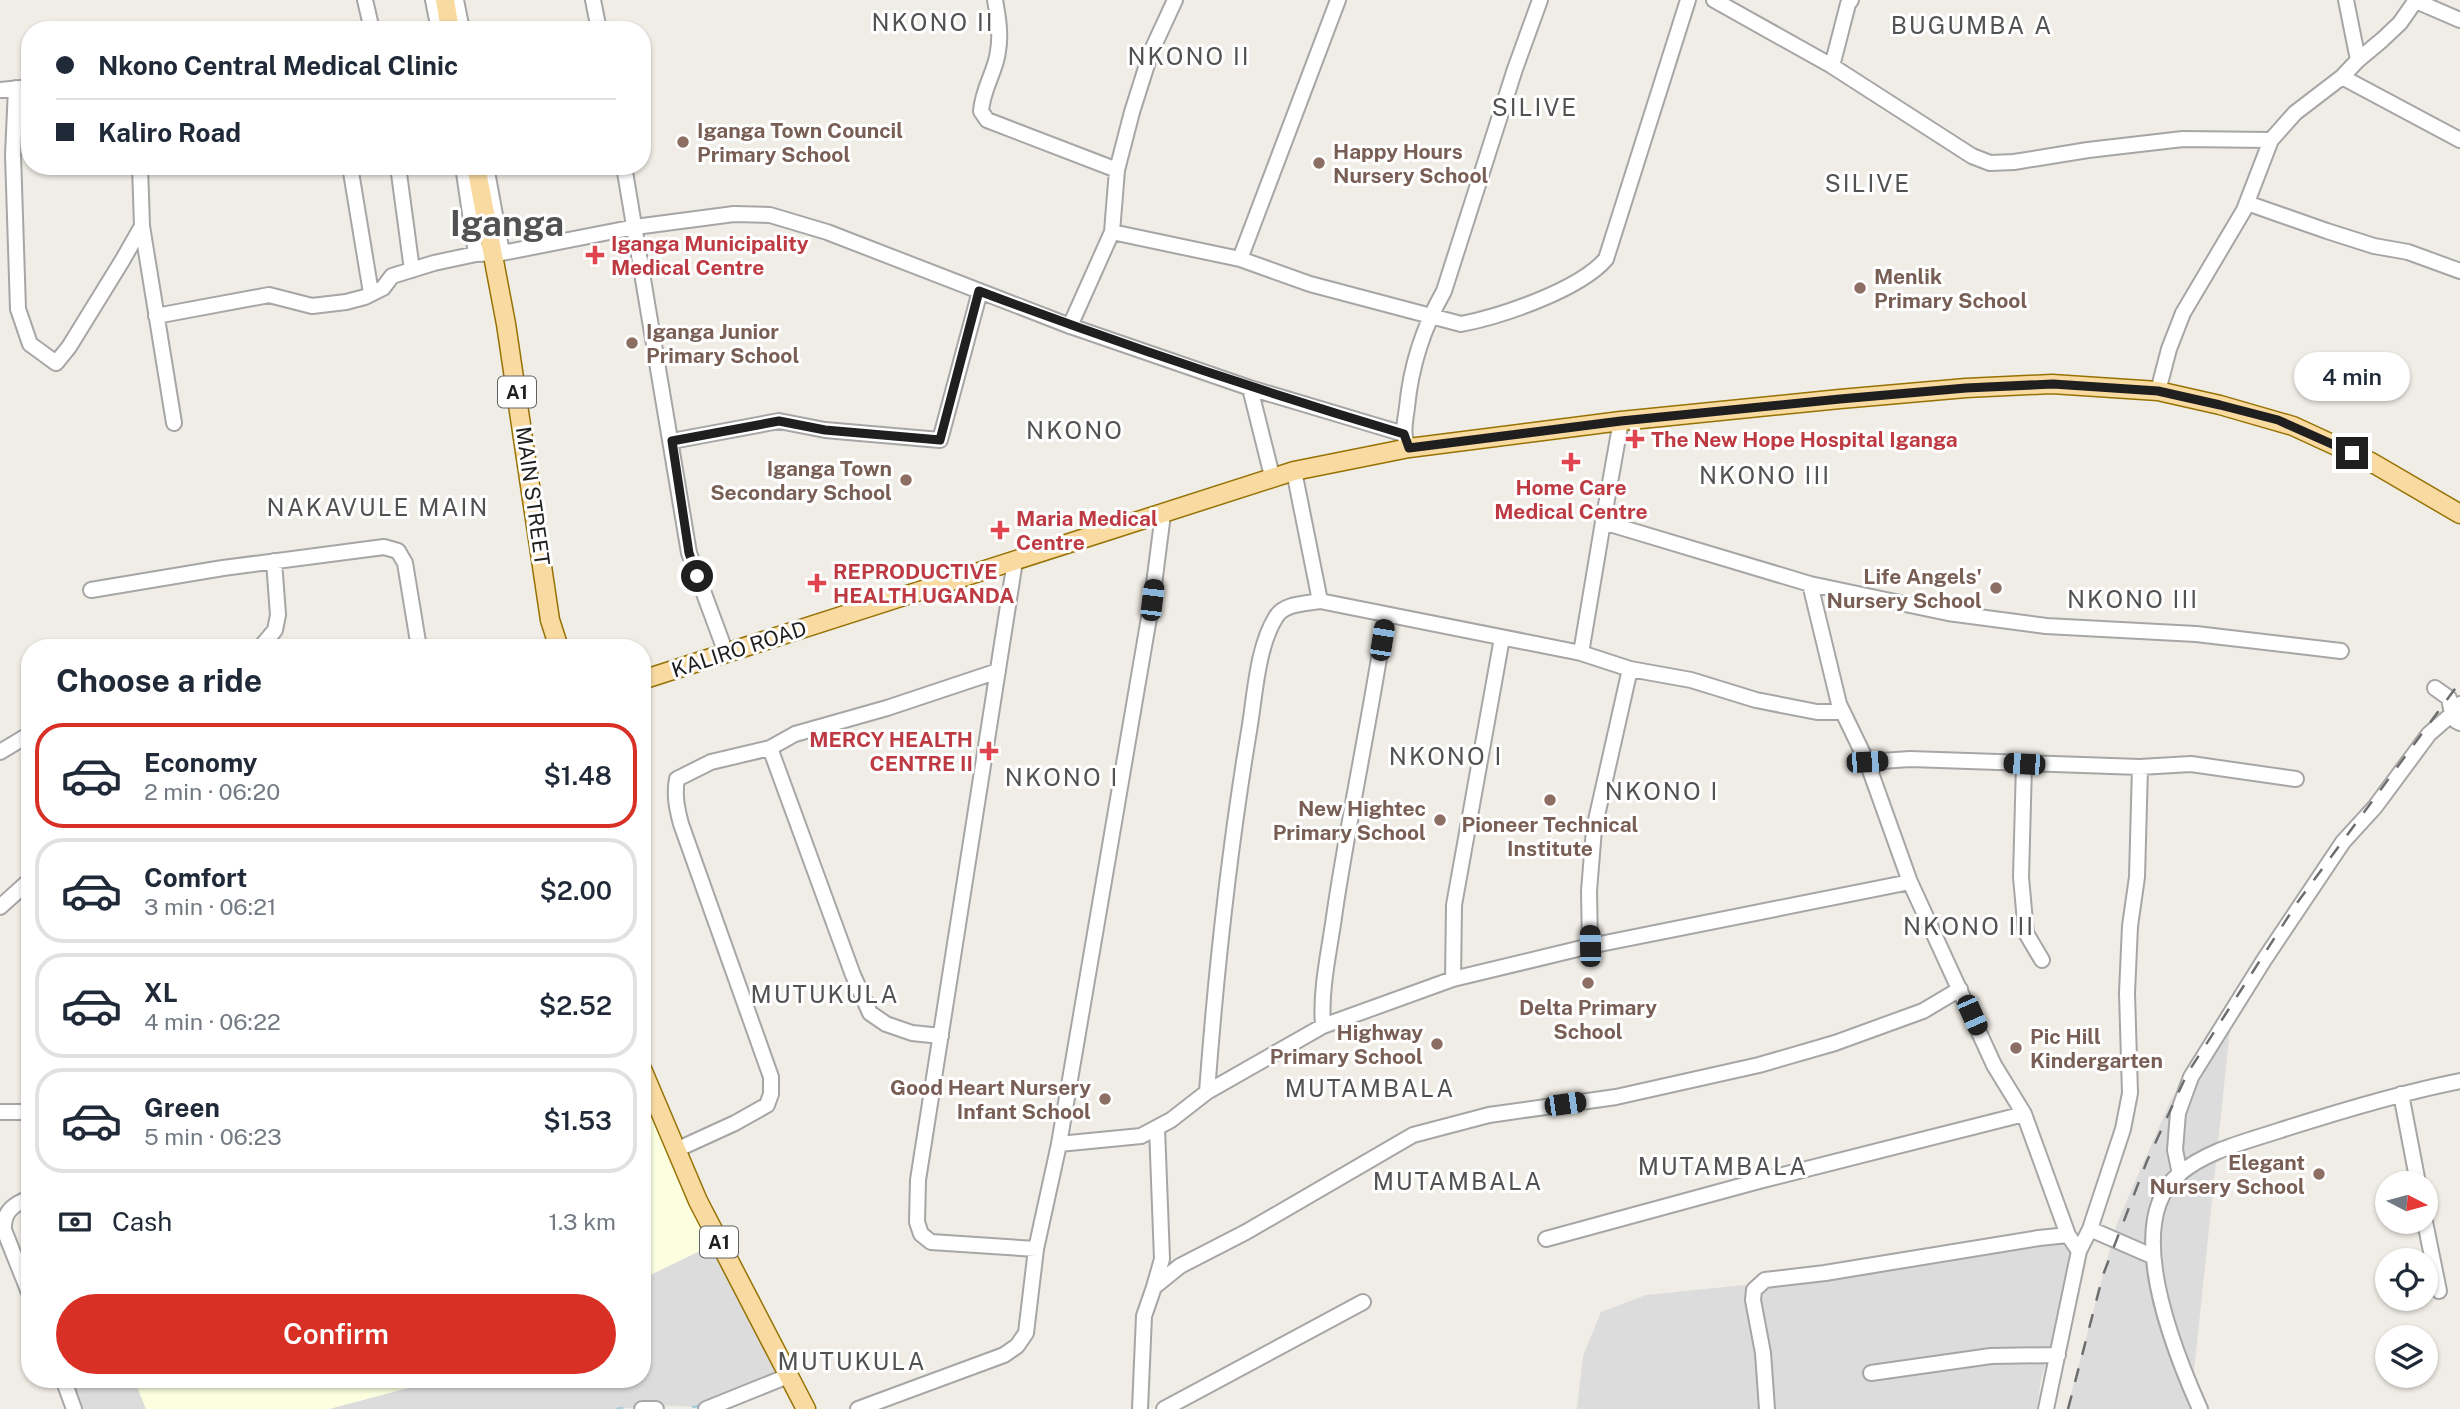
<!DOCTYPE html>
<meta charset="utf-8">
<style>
body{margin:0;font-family:"Public Sans",sans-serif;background:#f2f2f3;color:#1f2937;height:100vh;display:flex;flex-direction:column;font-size:26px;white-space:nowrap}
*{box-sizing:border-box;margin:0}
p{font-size:23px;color:#747a83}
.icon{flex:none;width:38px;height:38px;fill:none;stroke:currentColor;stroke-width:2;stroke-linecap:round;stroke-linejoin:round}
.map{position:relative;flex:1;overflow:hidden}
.details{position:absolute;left:21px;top:639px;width:630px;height:749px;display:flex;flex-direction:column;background:#fff;border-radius:28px;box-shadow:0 2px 5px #0004}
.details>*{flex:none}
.hud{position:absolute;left:21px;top:21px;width:630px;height:154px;border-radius:28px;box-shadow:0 2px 5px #0004;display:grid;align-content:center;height:154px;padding:0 35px;background:#fff}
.needle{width:46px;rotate:96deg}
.controls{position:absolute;left:2375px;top:1171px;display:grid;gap:14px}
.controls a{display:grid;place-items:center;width:63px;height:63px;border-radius:50%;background:#fff;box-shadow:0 2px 5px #0004;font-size:35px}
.end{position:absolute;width:32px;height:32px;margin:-16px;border:9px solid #1f1f1f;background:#fff;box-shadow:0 0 0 4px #fff}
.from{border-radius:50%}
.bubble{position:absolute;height:49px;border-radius:24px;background:#fff;box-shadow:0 2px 5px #0004;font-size:23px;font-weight:600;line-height:49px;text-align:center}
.car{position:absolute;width:21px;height:42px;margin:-21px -10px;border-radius:9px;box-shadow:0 0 5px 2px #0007;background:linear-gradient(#222 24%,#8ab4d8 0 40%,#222 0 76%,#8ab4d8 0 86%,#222 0)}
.hud b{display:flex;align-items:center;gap:24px;height:66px;font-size:26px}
.hud b+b{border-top:2px solid #e0e1e3}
.hud i{width:18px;height:18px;background:#1f2937}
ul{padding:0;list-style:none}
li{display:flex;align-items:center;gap:21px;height:105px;margin:0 14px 10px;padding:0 21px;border:4px solid #e0e1e3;border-radius:28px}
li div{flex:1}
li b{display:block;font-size:26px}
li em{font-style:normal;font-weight:600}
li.active{border-color:#d93025}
li>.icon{width:63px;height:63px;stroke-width:1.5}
h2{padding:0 35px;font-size:32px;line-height:84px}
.pay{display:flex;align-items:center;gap:18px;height:77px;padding:0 35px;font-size:26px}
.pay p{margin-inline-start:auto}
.action{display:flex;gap:14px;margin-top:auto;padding:14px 35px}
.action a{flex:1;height:80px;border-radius:42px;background:#d93025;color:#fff;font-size:28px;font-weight:600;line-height:80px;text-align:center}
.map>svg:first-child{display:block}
</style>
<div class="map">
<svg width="2460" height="1409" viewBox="0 0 2460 1409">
<rect width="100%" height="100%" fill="#f0ede6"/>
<path fill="#dddcdc" d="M 2234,991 L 2190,1409 L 2067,1409 L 2117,1223 L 2170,1102 L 2207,1034 L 2218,1024 Z
M 2035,1243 L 2061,1245 L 2075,1250 L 2065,1306 L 2041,1379 L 2037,1409 L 1577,1409 L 1583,1356 L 1601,1312 L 1646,1295 L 1744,1285 L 1771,1286 Z
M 712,1245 L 780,1373 L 700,1407 L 650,1405 L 621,1409 L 329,1409 L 442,1379 L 642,1379 L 642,1279 Z
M 69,1379 L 134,1379 L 146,1409 L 81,1409 Z"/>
<path fill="#fcfee0" d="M 642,1095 L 712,1245 L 642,1279 Z
M 134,1379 L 442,1379 L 329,1409 L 146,1409 Z"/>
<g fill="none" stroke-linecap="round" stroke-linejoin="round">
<path stroke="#a7ccdc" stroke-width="2.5" d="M 29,1269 L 30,1271
M 72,1379 L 77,1393
M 693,1407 L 704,1405
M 617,1409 L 622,1408"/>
<g stroke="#a6a6a6" stroke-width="18">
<path id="minor" d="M 365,0 L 372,30
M 433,0 L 439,30
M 456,0 L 462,30
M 593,0 L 599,30
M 995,0 C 998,17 1001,34 998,51 C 996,71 983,87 981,111 L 987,120 L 1117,170
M 1714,0 L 1832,66 L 1972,156 L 1990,163 L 2014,162 L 2088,150 L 2183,139 L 2271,140
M 2346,0 L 2358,60
M 2416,1 L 2460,20
M 1832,66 L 1848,4 L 1851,0
M 2342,77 L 2460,140
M 16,88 L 13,155 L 18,309 L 30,344 L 56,363 L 69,347 L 122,261 L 142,226 L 140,166
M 0,90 L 30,87
M 350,166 L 371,293
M 398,166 L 412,270
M 463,166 L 476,254
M 486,166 L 502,253
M 624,166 L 689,553 L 726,653
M 2247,203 L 2327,231 L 2374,246 L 2408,252 L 2460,271
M 142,226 L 174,423
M 1112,232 L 1240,259 L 1310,284 L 1461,324 C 1502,316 1579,290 1606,259 L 1688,0
M 1240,259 L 1338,0
M 156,316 L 269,295 L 312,306 L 346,302 L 365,297 L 383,288 L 392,276 L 434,263 L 476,254 L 502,253 L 635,227 L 734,214 L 770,215 L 827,232 L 1070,326 L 1250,388 L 1404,434
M 1070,326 L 1112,232 L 1117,170 L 1132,112 L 1151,52 L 1175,0
M 1250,388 L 1272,476
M 2158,391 L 2169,349 L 2183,313 L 2244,210 L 2271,140 L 2295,113 L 2342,77 L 2358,60 L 2382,40 L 2400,23 L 2416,0
M 1621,421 L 1603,522 L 1810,584 L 1948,613 L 2046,626 L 2196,634 L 2341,651
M 672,441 L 779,421 L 825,430 L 940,440 L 980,291
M 1406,441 C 1402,430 1406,418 1407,407 C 1411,365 1423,328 1444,291 L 1515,69 L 1540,0
M 1294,471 L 1320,601
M 1015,561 L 918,1180 L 917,1222 L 921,1234 L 931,1242 L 1036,1249
M 1810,584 L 1839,704 L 1867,762 L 1910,882 L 1994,1065 L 2024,1114 L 2068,1235 L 2079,1251
M 91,590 L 223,568 L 384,547 L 398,551 L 405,563 L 419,648
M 260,648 L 275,630 L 278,615 L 274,561
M 1581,653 L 1603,522
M 2435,688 L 2449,698 L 2452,714 L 2456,721 L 2460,723
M 0,752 L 30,734
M 1867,762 L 1910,759 L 2140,767 L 2191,764 L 2296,779
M 2024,764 L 2021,877 L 2026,933 L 2042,960
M 0,907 L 30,880
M 1590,946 L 1589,891 L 1594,829 L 1630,669
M 1453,979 L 1454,905 L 1502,638
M 1323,1026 C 1320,987 1330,949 1335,910 C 1350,811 1371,714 1386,615
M 941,1036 L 912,1033 L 886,1024 L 870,1013 L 853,975 L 770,748 L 795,734 L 887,708 L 998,671
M 1207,1092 C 1216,971 1229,851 1249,731 C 1255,696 1257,647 1276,617 C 1284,603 1306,604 1320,601 L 1581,653 L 1630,669 L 1691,680 L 1756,700 L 1817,712 L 1843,712
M 2401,1094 L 2418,1183
M 0,1112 L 30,1112
M 1059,1144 L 1141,1136 L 1171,1120 L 1207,1092 L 1323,1026 L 1453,979 L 1590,946 L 1910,882
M 676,1150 L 735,1123 L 767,1105 L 771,1094 L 771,1077 L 681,824 C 677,809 674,795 677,779 L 711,762 L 770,748
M 2180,1174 L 2175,1150 L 2178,1113 L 2191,1077 L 2264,960 L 2343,842 L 2375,807 L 2429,734 L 2452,714 L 2460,704
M 30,1198 C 14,1204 3,1211 4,1230 L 30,1295
M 2425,1222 L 2439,1291
M 2090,1229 L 2152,1256
M 1546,1239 L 1759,1181 L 2024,1114
M 1154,1287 L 1162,1259 L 1157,1128
M 1871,1373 L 1991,1356 L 2058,1355
M 63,1379 L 74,1409
M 642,1409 L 656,1409
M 706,1409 L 788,1376
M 858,1409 L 1004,1355 L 1017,1346 L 1026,1333 L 1036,1249 L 1059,1144 L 1152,600 L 1163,514
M 1140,1409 L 1144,1316 L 1154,1287 L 1180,1266 L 1246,1232 L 1413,1135 L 1489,1115 L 1616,1097 L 1759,1065 L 1835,1043 L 1923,1011 L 1960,989
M 1164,1409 L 1363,1302
M 1767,1409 L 1763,1353 L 1753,1300 L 1754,1290 L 1765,1280 L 1825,1273 L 2039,1238 L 2068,1235
M 2046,1409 L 2079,1251 L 2090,1229 L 2123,1129 L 2130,1093 L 2127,993 L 2130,926 L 2137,877 L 2140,767
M 2200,1409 C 2175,1353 2121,1223 2179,1174 C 2208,1150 2245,1142 2281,1130 C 2340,1111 2399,1093 2460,1081"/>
</g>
<g stroke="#967204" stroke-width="21">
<path id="major" d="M 445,0 L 450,30
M 476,166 L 506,324 L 550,620 L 559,648
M 642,680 L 1294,471 L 1409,448 L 1621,421 L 1840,399 L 1966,388 L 2052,384 L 2158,391 L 2220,405 L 2293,426 L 2371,462 L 2460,514
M 642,1069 L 698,1201 L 806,1409"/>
</g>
<use href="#minor" stroke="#fff" stroke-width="14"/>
<use href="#major" stroke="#f9daa1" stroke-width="18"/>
<path stroke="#6d6d6d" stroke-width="2.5" stroke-dasharray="14 14" stroke-linecap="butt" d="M 2068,1409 L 2103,1275 L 2147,1161 L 2187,1074 L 2297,903 L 2460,682"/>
</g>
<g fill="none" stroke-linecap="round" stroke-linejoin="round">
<path stroke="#1f1f1f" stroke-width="9" d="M 697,576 L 689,553 L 672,441 L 779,421 L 825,430 L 940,440 L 979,291 C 1120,344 1260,391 1404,434 L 1409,448 L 1621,421 L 1840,399 L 1966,388 L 2053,384 L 2158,391 L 2220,405 L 2278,420 L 2352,453"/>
</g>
<g fill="#8d6e63" stroke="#fff" stroke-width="2.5">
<circle cx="683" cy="142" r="7"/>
<circle cx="1319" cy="163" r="7"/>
<circle cx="1860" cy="288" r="7"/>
<circle cx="632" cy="343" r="7"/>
<circle cx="906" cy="480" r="7"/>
<circle cx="1996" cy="588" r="7"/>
<circle cx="1550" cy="800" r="7"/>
<circle cx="1440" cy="820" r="7"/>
<circle cx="1588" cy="983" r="7"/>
<circle cx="1437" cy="1044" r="7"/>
<circle cx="2016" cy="1048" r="7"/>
<circle cx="1105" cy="1099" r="7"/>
<circle cx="2319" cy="1174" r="7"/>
</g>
<g fill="#e0444e" stroke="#fff" stroke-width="2.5">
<path d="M591.5 244.5h7v7h7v7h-7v7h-7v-7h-7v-7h7z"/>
<path d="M1631.5 428.5h7v7h7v7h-7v7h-7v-7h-7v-7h7z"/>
<path d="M1567.5 451.5h7v7h7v7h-7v7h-7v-7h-7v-7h7z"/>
<path d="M996.5 519.5h7v7h7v7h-7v7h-7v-7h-7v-7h7z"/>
<path d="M813.5 572.5h7v7h7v7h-7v7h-7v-7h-7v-7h7z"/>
<path d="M985.5 740.5h7v7h7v7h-7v7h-7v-7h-7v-7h7z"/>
</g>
<g text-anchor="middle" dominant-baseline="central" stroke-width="6" stroke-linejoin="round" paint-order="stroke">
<g fill="#fff" stroke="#626262" stroke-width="2">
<rect x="498" y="376.5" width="38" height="31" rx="5"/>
<rect x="700" y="1226.5" width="38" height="31" rx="5"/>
</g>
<g font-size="19" font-weight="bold" fill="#1f1f1f">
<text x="517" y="392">A1</text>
<text x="719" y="1242">A1</text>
</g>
<g font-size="21" font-weight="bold" fill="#785e54" stroke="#fff" text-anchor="end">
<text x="697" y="130" text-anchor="start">Iganga Town Council<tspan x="697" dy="24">Primary School</tspan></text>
<text x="1333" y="151" text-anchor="start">Happy Hours<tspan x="1333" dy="24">Nursery School</tspan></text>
<text x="1874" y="276" text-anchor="start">Menlik<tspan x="1874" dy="24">Primary School</tspan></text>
<text x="646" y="331" text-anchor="start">Iganga Junior<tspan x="646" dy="24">Primary School</tspan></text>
<text x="892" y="468">Iganga Town<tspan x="892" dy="24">Secondary School</tspan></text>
<text x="1982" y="576">Life Angels'<tspan x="1982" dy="24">Nursery School</tspan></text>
<text x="1426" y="808">New Hightec<tspan x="1426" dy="24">Primary School</tspan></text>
<text x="1550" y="824" text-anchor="middle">Pioneer Technical<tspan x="1550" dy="24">Institute</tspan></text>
<text x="1588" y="1007" text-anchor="middle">Delta Primary<tspan x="1588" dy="24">School</tspan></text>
<text x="1423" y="1032">Highway<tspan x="1423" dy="24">Primary School</tspan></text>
<text x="2030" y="1036" text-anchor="start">Pic Hill<tspan x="2030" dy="24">Kindergarten</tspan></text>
<text x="1091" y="1087">Good Heart Nursery<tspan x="1091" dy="24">Infant School</tspan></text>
<text x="2305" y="1162">Elegant<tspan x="2305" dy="24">Nursery School</tspan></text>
</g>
<g font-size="21" font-weight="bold" fill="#be3a42" stroke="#fff" text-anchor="start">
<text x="611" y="243">Iganga Municipality<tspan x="611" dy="24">Medical Centre</tspan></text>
<text x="1651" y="439">The New Hope Hospital Iganga</text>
<text x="1571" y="487" text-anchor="middle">Home Care<tspan x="1571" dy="24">Medical Centre</tspan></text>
<text x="1016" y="518">Maria Medical<tspan x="1016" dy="24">Centre</tspan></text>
<text x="833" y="571">REPRODUCTIVE<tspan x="833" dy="24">HEALTH UGANDA</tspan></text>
<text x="973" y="739" text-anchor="end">MERCY HEALTH<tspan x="973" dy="24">CENTRE II</tspan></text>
</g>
<g font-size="21" fill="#1f1f1f" stroke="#fff">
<text transform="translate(533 496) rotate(82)">MAIN STREET</text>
<text transform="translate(739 649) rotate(-18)">KALIRO ROAD</text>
</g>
<g font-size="24" letter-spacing="2" fill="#525252" stroke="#fff">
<text x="933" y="22">NKONO II</text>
<text x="1972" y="25">BUGUMBA A</text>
<text x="1189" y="56">NKONO II</text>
<text x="1535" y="107">SILIVE</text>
<text x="1868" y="183">SILIVE</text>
<text x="1075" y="430">NKONO</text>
<text x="1765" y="475">NKONO III</text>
<text x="378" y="507">NAKAVULE MAIN</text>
<text x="2133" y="599">NKONO III</text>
<text x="1446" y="756">NKONO I</text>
<text x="1062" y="777">NKONO I</text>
<text x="1662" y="791">NKONO I</text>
<text x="1969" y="926">NKONO III</text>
<text x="825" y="994">MUTUKULA</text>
<text x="1370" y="1088">MUTAMBALA</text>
<text x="1723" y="1166">MUTAMBALA</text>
<text x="1458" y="1181">MUTAMBALA</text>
<text x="852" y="1361">MUTUKULA</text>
</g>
<g font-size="35" font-weight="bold" fill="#525252" stroke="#fff">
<text x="507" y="223">Iganga</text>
</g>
</g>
</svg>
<div class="controls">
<a><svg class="needle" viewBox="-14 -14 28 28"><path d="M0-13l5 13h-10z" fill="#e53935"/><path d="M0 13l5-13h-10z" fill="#747a83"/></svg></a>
<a><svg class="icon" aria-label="locate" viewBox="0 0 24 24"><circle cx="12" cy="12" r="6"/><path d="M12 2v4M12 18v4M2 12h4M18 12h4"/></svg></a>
<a><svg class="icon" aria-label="layers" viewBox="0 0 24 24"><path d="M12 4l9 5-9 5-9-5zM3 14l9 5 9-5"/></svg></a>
</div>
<i class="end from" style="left:697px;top:576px"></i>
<i class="end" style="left:2352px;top:453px"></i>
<div class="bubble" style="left:2294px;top:352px;width:116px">4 min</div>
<i class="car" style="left:1152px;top:600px;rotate:7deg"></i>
<i class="car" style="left:1382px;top:640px;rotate:9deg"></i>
<i class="car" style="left:1867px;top:762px;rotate:87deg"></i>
<i class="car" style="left:2024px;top:764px;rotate:273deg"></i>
<i class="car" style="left:1590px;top:946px;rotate:359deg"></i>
<i class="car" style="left:1972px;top:1015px;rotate:156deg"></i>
<i class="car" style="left:1565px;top:1104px;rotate:82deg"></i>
<div class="hud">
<b><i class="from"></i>Nkono Central Medical Clinic</b>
<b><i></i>Kaliro Road</b>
</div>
<section class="details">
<h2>Choose a ride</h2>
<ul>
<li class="active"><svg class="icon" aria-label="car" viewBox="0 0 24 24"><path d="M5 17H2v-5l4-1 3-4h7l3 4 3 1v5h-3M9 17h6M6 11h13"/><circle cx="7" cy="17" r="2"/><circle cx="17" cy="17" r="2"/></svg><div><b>Economy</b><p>2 min · 06:20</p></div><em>$1.48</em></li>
<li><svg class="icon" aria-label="car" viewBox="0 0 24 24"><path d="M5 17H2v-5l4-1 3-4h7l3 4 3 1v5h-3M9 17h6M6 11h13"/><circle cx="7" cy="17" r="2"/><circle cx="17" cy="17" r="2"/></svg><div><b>Comfort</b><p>3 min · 06:21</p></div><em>$2.00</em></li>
<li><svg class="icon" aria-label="car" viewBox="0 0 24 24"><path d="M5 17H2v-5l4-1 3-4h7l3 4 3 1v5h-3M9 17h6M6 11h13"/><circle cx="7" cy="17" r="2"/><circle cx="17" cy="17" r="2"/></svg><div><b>XL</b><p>4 min · 06:22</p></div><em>$2.52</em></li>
<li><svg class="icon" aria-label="car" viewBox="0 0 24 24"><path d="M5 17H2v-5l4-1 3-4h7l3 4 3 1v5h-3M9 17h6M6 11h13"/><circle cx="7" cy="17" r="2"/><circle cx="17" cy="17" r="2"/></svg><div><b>Green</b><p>5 min · 06:23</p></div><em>$1.53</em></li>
</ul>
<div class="pay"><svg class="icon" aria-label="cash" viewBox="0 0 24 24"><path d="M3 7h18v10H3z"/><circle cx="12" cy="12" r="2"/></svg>Cash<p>1.3 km</p></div>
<div class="action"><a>Confirm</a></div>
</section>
</div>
